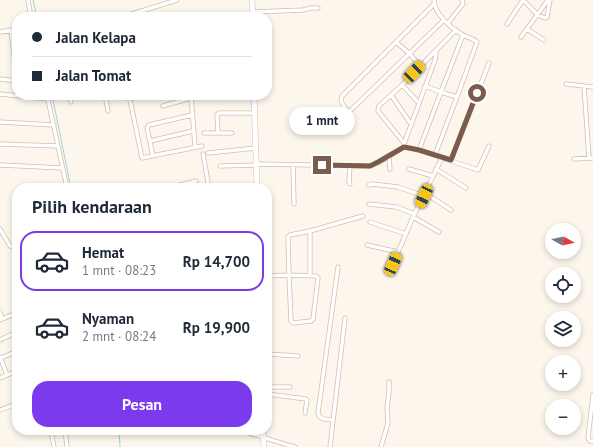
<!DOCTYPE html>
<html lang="id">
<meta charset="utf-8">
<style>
body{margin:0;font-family:"PT Sans",sans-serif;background:#f6f6f7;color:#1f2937;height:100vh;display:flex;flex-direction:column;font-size:15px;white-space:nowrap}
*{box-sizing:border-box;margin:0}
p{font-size:13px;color:#747a83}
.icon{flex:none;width:22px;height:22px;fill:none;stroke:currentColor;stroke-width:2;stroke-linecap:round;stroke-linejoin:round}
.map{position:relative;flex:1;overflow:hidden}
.side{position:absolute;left:12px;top:183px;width:260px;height:252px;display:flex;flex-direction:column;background:#fff;border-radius:16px;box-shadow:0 2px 6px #0003}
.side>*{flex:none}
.banner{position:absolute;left:12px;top:12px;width:260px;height:88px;border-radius:16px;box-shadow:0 2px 6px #0003;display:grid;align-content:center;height:88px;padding:0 20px;background:#fff}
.needle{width:26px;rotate:98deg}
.controls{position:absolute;left:545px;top:223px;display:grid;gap:8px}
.controls a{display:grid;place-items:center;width:36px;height:36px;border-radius:50%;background:#fff;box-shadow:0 2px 6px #0003;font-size:20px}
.end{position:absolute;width:18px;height:18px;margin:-9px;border:5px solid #7a5c4d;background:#fff;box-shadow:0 0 0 2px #fff}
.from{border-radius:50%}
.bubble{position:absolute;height:28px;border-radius:14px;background:#fff;box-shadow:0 2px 6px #0003;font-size:13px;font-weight:700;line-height:28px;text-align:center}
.car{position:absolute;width:12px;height:24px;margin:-12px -6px;border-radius:5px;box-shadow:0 0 3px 1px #0007;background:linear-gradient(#f5c518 24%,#345 0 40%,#f5c518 0 76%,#345 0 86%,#f5c518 0)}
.banner b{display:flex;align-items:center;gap:14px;height:38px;font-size:15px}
.banner b+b{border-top:1px solid #e0e1e3}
.banner i{width:10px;height:10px;background:#1f2937}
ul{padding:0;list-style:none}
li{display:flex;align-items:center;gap:12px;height:60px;margin:0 8px 6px;padding:0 12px;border:2px solid transparent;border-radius:16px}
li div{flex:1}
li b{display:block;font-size:15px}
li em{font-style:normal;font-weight:700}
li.current{border-color:#7c3aed}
li>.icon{width:36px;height:36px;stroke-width:1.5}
h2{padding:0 20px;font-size:18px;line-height:48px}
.action{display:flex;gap:8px;margin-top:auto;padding:8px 20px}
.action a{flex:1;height:46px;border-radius:16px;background:#7c3aed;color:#fff;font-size:16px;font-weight:700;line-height:46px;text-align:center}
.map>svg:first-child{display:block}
</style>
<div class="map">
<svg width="593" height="447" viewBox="0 0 593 447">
<rect width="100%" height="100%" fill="#fdf6ec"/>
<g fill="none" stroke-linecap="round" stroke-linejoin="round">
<path stroke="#a5d3da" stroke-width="1" d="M 33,0 L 37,17
M 52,95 L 71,188
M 119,430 L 120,447"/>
<g stroke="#d1beb0" stroke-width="5">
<path id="street" d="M 28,0 L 31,17
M 434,0 C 434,14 452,29 463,35 C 468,38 473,38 477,42 L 457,97 L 435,155
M 523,0 L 538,15 L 545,18 L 547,17 L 550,0
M 434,4 L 342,96 L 341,101 L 347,111 L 350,111 L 444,20
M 253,12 L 303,10 L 311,8 L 318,8
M 122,17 L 177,0
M 448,23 L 463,4 L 462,0
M 507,24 L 523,0
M 527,29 L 544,40
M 11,30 L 16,72
M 0,32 L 17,29
M 521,37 L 548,0
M 396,42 L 410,54 L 420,66
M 0,79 L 17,81
M 566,84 L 593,87
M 402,85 L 419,103
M 425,86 L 441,92 L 457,97
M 584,86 L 589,158
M 0,94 L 48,99
M 47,95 L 67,188
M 70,95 L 71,102
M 105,95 L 108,111
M 129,95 L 142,158 L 202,146
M 191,95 L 195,147
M 391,95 L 411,124
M 129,99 L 142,95
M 163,106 L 191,98
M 0,122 L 54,125
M 218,132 L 217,115 L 219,113 L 255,113
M 204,133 L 232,133
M 150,141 L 193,131
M 404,143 L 378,111 L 379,106 L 402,85 L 456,30
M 0,144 L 58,146
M 404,144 L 435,60 L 436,54 L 436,51
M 419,150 L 441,92 L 463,35
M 208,153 L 256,148
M 203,154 L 209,188
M 153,156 L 147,128 L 149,125 L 192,115
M 389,156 L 390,169
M 574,159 L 593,158
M 451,160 L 489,63
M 256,164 L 370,166 L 378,163 L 404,147 L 419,150 L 478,170 L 489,146
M 0,165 L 63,168
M 293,165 L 294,204
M 220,166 L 256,165
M 350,166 L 349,182 L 350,184
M 409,169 L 433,176
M 436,169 L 466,188
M 369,185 L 372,184 L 398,187 L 424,196
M 168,188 L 196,181
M 425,193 L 451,210
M 369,204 L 396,207 L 415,214
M 413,217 L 439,232
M 370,222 L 406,234
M 0,229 L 10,246 L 17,247
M 310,231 L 310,275
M 367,245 L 398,252
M 393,264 L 413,217 L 442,158
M 289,275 L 316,276 L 318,278 L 313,319 L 311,321 L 293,323 L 291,321 Z
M 267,276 L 289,275 L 288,240 L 288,237 L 290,235 L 310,231 L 363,216
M 0,312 L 2,319
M 0,320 L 17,313
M 0,340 L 17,332
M 267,354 L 298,356
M 0,357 L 7,375
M 1,358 L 17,351
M 0,378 L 17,371
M 267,387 L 290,387
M 267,394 L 306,399 L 307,400 L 305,413
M 593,395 L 588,438 L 590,441 L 593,441
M 0,410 L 17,404
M 332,420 C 327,419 319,420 318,413 L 338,267
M 51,430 L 54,447
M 65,430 L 67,447
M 238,430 C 258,435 276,442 295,447
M 330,447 L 345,318
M 381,447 L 388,423 L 387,408 L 389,392 L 389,382"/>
</g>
<g stroke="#d6c0b0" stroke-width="6">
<path id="secondary" d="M 252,0 L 253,17
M 254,95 L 257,188
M 263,430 L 264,447"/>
</g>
<use href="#street" stroke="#fff" stroke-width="3.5"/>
<use href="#secondary" stroke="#fff" stroke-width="5"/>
</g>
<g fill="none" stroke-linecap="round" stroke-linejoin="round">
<path stroke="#7a5c4d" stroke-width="5" d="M 322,165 L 370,166 L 378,162 L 404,147 L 419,150 L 451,160 L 477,93"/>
</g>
</svg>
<div class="controls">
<a><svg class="needle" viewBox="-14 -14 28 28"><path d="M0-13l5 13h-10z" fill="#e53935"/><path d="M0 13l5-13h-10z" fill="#747a83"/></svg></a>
<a><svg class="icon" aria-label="locate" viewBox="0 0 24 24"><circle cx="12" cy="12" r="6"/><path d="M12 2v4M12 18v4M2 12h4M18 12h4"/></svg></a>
<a><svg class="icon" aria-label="layers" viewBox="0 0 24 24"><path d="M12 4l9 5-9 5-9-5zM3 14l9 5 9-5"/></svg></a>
<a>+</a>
<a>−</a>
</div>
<i class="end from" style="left:477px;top:93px"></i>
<i class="end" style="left:322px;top:165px"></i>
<div class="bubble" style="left:289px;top:107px;width:66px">1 mnt</div>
<i class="car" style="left:414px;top:72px;rotate:44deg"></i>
<i class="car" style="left:424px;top:196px;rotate:205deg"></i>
<i class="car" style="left:393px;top:264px;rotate:24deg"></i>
<div class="banner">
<b><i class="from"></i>Jalan Kelapa</b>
<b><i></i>Jalan Tomat</b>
</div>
<section class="side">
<h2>Pilih kendaraan</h2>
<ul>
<li class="current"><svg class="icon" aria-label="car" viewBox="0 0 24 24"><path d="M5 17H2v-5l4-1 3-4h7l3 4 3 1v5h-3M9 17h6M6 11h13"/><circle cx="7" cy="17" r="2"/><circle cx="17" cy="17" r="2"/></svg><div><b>Hemat</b><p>1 mnt · 08:23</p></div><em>Rp 14,700</em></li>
<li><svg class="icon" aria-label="car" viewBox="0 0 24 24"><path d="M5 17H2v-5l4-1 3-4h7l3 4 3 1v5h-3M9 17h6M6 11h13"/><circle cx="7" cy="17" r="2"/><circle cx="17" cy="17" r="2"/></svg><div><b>Nyaman</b><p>2 mnt · 08:24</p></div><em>Rp 19,900</em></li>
</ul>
<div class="action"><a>Pesan</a></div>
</section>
</div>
